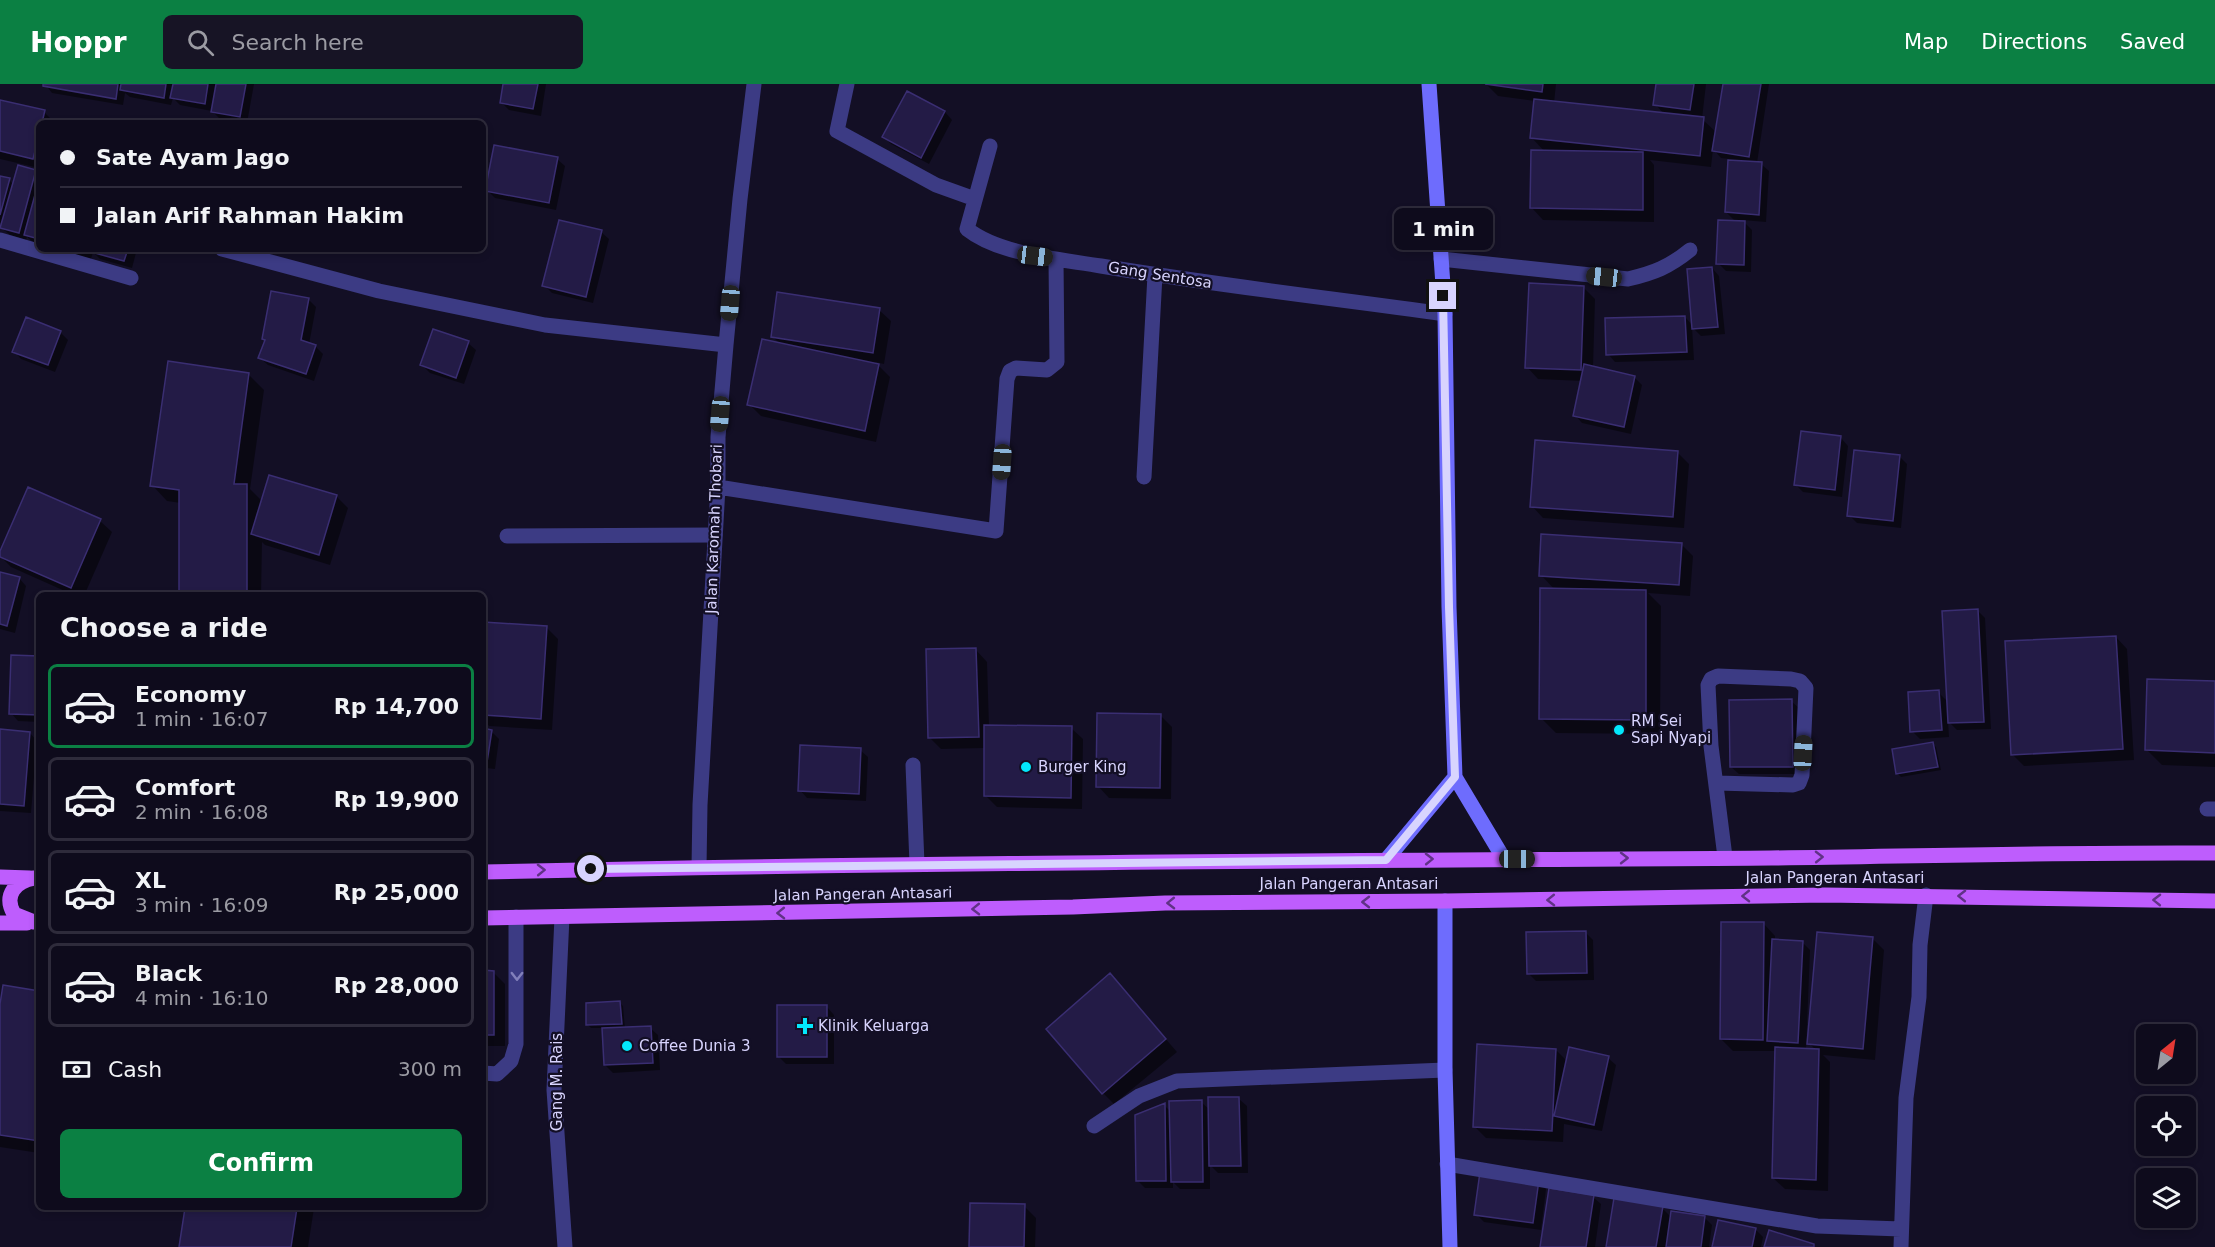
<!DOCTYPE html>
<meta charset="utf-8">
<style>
body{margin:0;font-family:"DejaVu Sans",sans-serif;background:#171425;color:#f1f3f6;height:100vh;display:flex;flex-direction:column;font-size:22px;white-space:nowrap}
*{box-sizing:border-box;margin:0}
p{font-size:20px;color:#9b9ba3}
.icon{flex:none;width:33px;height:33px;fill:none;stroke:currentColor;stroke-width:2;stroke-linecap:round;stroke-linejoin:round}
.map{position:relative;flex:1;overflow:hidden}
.panel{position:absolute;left:36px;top:508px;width:450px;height:618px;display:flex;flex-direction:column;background:#0e0b1c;border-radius:9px;box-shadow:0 3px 9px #0003,0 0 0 2px #2e2b3b}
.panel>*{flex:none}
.banner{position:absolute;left:36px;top:36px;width:450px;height:132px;border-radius:9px;box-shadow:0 3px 9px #0003,0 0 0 2px #2e2b3b;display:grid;align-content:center;height:132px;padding:0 24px;background:#0e0b1c}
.needle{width:39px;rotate:30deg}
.fabs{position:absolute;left:2136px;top:940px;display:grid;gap:12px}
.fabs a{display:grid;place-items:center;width:60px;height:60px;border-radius:9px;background:#0e0b1c;box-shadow:0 3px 9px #0003,0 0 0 2px #2e2b3b;font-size:30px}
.end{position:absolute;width:27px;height:27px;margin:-14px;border:8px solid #d8d4fe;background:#111;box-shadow:0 0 0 3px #111}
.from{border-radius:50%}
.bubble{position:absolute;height:42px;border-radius:9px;background:#0e0b1c;box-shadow:0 3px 9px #0003,0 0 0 2px #2e2b3b;font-size:20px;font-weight:600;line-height:42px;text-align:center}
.car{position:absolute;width:18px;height:36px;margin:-18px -9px;border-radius:8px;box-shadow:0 0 4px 2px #0007;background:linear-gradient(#222 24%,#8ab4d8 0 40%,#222 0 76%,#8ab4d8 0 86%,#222 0)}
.banner b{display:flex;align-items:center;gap:21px;height:57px;font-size:22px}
.banner b+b{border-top:2px solid #2e2b3b}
.banner i{width:15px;height:15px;background:#f1f3f6}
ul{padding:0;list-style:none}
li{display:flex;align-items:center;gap:18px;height:84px;margin:0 12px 9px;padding:0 12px;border:3px solid #2e2b3b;border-radius:9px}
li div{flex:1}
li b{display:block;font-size:22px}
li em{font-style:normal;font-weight:600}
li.on{border-color:#0b8043}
li>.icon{width:54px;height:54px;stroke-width:1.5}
h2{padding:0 24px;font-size:27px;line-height:72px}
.pay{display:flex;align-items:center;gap:15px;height:66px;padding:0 24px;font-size:22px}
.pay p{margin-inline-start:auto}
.button{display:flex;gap:12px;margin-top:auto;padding:12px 24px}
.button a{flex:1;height:69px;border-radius:9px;background:#0b8043;color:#fff;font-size:24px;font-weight:600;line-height:69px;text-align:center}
header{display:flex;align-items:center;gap:36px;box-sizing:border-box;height:84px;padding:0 30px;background:#0b8043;color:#fff}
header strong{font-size:28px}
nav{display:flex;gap:33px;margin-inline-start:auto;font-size:21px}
.search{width:420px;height:54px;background:#171425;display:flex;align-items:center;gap:15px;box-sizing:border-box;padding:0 21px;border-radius:9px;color:#9b9ba3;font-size:22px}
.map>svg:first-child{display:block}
</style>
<header>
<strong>Hoppr</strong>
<div class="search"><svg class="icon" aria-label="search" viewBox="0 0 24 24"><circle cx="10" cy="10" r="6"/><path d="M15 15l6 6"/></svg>Search here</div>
<nav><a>Map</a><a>Directions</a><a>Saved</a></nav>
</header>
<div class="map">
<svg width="2215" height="1163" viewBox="0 0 2215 1163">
<rect width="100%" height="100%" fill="#130f25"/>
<path fill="#0007" d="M 45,0 L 254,0 L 247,39 L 220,35 L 212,27 L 180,21 L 173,14 L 171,21 L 130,13 L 125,9 L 123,21 L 52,9 Z
M 505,0 L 546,0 L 541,32 L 509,26 L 502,19 Z
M 1486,0 L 1556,0 L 1554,19 L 1665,31 L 1655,20 L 1657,0 L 1706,0 L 1702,35 L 1716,48 L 1724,0 L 1769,0 L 1757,79 L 1761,80 L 1769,87 L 1766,138 L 1742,136 L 1752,146 L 1751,188 L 1726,187 L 1718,179 L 1736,138 L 1726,128 L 1729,75 L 1721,74 L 1713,65 L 1711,83 L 1650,76 L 1654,81 L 1654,138 L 1543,136 L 1532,124 L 1545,68 L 1531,53 L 1535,17 L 1498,12 Z
M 907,9 L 945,28 L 952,36 L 929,80 L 891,60 L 884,53 Z
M 0,18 L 44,28 L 55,39 L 39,39 L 39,84 L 0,75 Z
M 557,75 L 565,82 L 556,126 L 495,114 L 487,106 Z
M 19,82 L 36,87 L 39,91 L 39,160 L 33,158 L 27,153 L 26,156 L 10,151 L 2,144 L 3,140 L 0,139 L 0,93 L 9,96 L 14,101 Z
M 601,148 L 609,155 L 593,219 L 552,209 L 544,201 Z
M 57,165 L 137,165 L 132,184 L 100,175 L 93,168 L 91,175 Z
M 345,165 L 361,165 L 359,170 Z
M 1712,184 L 1719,192 L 1725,250 L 1701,252 L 1692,243 L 1694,276 L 1615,278 L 1608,270 L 1685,233 L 1693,242 Z
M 1584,204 L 1595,215 L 1593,284 L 1634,293 L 1642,301 L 1631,350 L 1582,339 L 1575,331 L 1582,297 L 1538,295 L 1527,283 Z
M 308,215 L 316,223 L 309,260 L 315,262 L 323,270 L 314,297 L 268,281 L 260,274 L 266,257 L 263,255 Z
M 879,226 L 891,237 L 884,280 L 875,278 L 890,293 L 876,358 L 761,332 L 749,320 L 780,260 L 772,252 Z
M 60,248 L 68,256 L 55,288 L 21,275 L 14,267 Z
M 468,259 L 476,266 L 464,300 L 430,289 L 422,281 Z
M 249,291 L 264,306 L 250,405 L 263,418 L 336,412 L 348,424 L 330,481 L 265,461 L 262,458 L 261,512 L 180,512 L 181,419 L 167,417 L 152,401 Z
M 1841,354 L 1848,362 L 1842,413 L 1803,408 L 1796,401 Z
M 1677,368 L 1689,380 L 1684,444 L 1543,434 L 1532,422 Z
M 1899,372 L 1907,380 L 1901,444 L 1857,439 L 1849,431 Z
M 100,437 L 112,448 L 84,512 L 76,512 L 11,483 L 0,472 Z
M 1681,460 L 1693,472 L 1690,512 L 1648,509 L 1661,522 L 1660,650 L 1556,649 L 1541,634 L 1555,506 L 1541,491 Z
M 0,490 L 19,494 L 26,502 L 15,549 L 0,545 Z
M 1977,526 L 1985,534 L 1991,645 L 1957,646 L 1948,637 L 1949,653 L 1920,655 L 1912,647 L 1938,608 L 1948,618 Z
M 483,539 L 546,543 L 558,555 L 552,646 L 489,642 L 483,635 Z
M 2116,553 L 2127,565 L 2134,676 L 2024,682 L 2012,670 Z
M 976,566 L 987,578 L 989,642 L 1071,644 L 1083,655 L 1082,725 L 997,723 L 985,711 L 985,664 L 941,665 L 929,653 Z
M 39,574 L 39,638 L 18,637 L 11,629 Z
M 2215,599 L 2215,683 L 2162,681 L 2147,666 Z
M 1791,617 L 1799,624 L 1800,690 L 1739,690 L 1731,683 Z
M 1160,631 L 1172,643 L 1171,715 L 1109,714 L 1098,702 Z
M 483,646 L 491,647 L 499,655 L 495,685 L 486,684 L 483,702 Z
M 0,647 L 30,649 L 37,657 L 31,729 L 0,727 Z
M 1933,660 L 1936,663 L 1941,686 L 1901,693 L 1898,690 Z
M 860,666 L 868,673 L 866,717 L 807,714 L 800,706 Z
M 1764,840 L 1775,852 L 1775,857 L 1802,858 L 1810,866 L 1806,967 L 1816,966 L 1809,959 L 1872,854 L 1884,866 L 1875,976 L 1823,971 L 1830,978 L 1828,1107 L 1785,1105 L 1773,1094 L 1776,967 L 1733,967 L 1721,955 Z
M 1585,848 L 1593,856 L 1594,896 L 1536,897 L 1528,889 Z
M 483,888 L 493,888 L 505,900 L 505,962 L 483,962 Z
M 1121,903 L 1177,968 L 1114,1020 L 1103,1009 Z
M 39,908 L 39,1069 L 0,1063 L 0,931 Z
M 620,919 L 623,922 L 625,945 L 650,944 L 658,951 L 660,986 L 613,989 L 605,981 L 603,944 L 591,944 L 588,941 Z
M 827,923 L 834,931 L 834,980 L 786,980 L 778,972 Z
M 1556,966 L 1567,977 L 1608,974 L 1616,981 L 1602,1047 L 1564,1040 L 1563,1058 L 1486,1054 L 1474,1042 Z
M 1239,1015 L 1247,1022 L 1248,1089 L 1218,1089 L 1210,1081 L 1210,1105 L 1180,1105 L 1173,1098 L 1173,1104 L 1145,1104 L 1137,1096 L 1164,1021 L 1171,1028 L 1201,1018 L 1210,1026 Z
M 1539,1097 L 1546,1105 L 1541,1146 L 1484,1138 L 1476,1130 Z
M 1593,1113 L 1601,1120 L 1595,1163 L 1542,1163 Z
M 1024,1122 L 1036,1134 L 1035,1163 L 971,1163 Z
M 187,1124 L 314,1124 L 308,1163 L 181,1163 Z
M 1662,1124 L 1671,1133 L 1705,1134 L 1712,1141 L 1709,1163 L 1608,1163 Z
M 1755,1145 L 1763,1153 L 1761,1163 L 1714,1163 Z"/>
<path fill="#231b46" stroke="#3a2e72" stroke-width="1.5" d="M 43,0 L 118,0 L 116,15 L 43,2 Z
M 121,0 L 166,0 L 164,14 L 120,6 Z
M 173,0 L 208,0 L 205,20 L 170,14 Z
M 216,0 L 246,0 L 240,33 L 211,28 Z
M 503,0 L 538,0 L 533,25 L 500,19 Z
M 1485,0 L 1543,0 L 1542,8 Z
M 1656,0 L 1694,0 L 1690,26 L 1653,21 Z
M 1723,0 L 1761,0 L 1749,73 L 1712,67 Z
M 907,7 L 945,27 L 921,74 L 882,53 Z
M 1534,15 L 1704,33 L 1700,72 L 1530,54 Z
M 0,16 L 45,26 L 42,39 L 39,39 L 39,51 L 33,75 L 0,67 Z
M 494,61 L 558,73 L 549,119 L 485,107 Z
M 1531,66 L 1643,68 L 1643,126 L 1530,124 Z
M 1728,76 L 1762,78 L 1759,131 L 1725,128 Z
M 18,81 L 36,86 L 19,149 L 0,144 Z
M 0,92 L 10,94 L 0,131 Z
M 39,96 L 39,155 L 24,151 Z
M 559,136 L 602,146 L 586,213 L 542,202 Z
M 1718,136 L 1745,137 L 1744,181 L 1716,180 Z
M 92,165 L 128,165 L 124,177 L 91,168 Z
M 1712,183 L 1718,243 L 1692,245 L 1687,185 Z
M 1529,199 L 1584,202 L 1581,286 L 1525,284 Z
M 271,207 L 309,214 L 301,256 L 316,261 L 306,290 L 258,274 L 265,256 L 262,255 Z
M 777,208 L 880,224 L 873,269 L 771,253 Z
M 1685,232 L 1687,268 L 1606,271 L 1605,234 Z
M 26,233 L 61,247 L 48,281 L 12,268 Z
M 433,245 L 469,257 L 456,294 L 420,281 Z
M 762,255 L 879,280 L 865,347 L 747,321 Z
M 168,277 L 249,289 L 234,400 L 247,400 L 247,512 L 179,512 L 179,406 L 150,402 Z
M 1584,280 L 1635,292 L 1624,343 L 1573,332 Z
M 1801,347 L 1841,352 L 1835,406 L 1794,401 Z
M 1535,356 L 1678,367 L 1673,433 L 1530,423 Z
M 1854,366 L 1900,371 L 1893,437 L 1847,432 Z
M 269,391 L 337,411 L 319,471 L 251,450 Z
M 28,403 L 101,435 L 71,504 L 0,473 L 0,467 Z
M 1541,450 L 1682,459 L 1679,501 L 1539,492 Z
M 0,488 L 20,493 L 7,542 L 0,540 Z
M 1540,504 L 1646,506 L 1646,636 L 1539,635 Z
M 1978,525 L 1984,638 L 1948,639 L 1942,527 Z
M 483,538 L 547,542 L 541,635 L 483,631 Z
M 2116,552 L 2123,665 L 2011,671 L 2005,557 Z
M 976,564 L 979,653 L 928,654 L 926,565 Z
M 11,571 L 39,572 L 39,631 L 9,630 Z
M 2147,595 L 2215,597 L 2215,669 L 2145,666 Z
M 1939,606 L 1942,646 L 1910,648 L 1908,608 Z
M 1792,615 L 1793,683 L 1730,683 L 1729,616 Z
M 1097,629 L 1161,630 L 1160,704 L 1096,703 Z
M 984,641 L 1072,642 L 1071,714 L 984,712 Z
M 483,644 L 492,646 L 487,678 L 483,677 Z
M 0,645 L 30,648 L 24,722 L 0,720 Z
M 1933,658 L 1938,683 L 1896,690 L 1892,665 Z
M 800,661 L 861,664 L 859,710 L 798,707 Z
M 1721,838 L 1764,838 L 1763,956 L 1720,955 Z
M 1586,847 L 1587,889 L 1527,890 L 1526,848 Z
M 1817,848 L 1873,853 L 1863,965 L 1807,960 Z
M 1772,855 L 1803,857 L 1798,959 L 1767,957 Z
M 483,886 L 494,887 L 494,951 L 483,951 Z
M 1110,889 L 1166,955 L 1102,1010 L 1046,945 Z
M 3,901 L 39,907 L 39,1057 L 0,1051 L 0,920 Z
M 620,917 L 622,940 L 586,941 L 586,919 Z
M 777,921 L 827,921 L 827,973 L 777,973 Z
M 651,942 L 653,979 L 604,981 L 602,944 Z
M 1477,960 L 1556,965 L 1552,1047 L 1473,1043 Z
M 1569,963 L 1609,972 L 1594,1041 L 1554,1032 Z
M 1775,963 L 1819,965 L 1816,1096 L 1772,1094 Z
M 1208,1013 L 1239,1013 L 1241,1082 L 1209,1082 Z
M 1202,1016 L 1203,1098 L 1171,1098 L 1169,1017 Z
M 1165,1019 L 1166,1097 L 1136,1097 L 1135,1031 Z
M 1480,1088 L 1539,1096 L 1533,1139 L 1474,1131 Z
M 1549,1104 L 1594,1111 L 1586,1163 L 1540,1163 Z
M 1614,1114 L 1663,1122 L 1656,1163 L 1606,1163 Z
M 970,1119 L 1025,1120 L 1024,1163 L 969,1163 Z
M 185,1124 L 297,1124 L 291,1163 L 179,1163 Z
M 1671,1127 L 1705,1132 L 1701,1163 L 1666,1163 Z
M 1718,1136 L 1756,1144 L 1752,1163 L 1712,1163 Z
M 1769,1146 L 1814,1160 L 1814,1163 L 1764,1163 Z"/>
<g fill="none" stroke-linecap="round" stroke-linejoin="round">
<path stroke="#3c3b84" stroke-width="15" d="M 507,452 L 715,451
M 913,681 L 917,780
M 1717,699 L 1793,701 L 1799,699 L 1802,691 L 1806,604 L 1800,597 L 1791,595 L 1718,592 L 1711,595 L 1708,601 L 1711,662 L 1725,773
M 2207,725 L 2215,725
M 483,989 L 497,990 L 511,977 L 516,960 L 516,833"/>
<path stroke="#3c3b84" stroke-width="15" d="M 847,0 L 837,47 L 936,101 L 975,115
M 990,62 L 967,145 C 1000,171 1060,175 1101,182 C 1215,201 1330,214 1445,230
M 0,156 L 131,194
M 222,165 L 379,207 L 545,241 L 726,261
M 1441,175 L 1628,195 C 1654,189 1669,183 1690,166
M 1144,393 L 1155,191
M 718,403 L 996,447 L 1007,295 L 1010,287 L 1016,284 L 1047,286 L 1057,278 L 1056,175
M 699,783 L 700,721 L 718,403 L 718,353 L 726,261 L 740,115 L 754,0
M 562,833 L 554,1006 L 565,1163
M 1094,1042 L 1139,1012 L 1177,997 L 1445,986
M 1447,1080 L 1817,1142 L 1901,1145
M 1901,1163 L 1906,1014 L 1919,913 L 1920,861 L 1926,811"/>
<path stroke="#6e6cfd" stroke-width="15" d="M 1429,0 L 1445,230 L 1449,523 L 1455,693 L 1504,775
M 1386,776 L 1455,693
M 1445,817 L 1445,986 L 1450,1163"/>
<path stroke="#be5dfd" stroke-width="15" d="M 483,788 C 912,778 1342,777 1771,774 C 1919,772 2067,768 2215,769
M 0,793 L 30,794
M 483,834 L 1073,823 L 1165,819 L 1445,817 L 1825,811 L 2215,817
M 34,838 L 14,830 C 3,811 16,797 34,794
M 0,839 L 27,839"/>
</g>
<defs><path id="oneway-chevron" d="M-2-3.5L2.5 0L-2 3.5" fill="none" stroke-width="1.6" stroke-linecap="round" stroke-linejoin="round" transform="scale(1.5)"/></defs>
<g stroke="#603286">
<use href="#oneway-chevron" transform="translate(1819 773) rotate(-1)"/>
<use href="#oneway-chevron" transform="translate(1624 774)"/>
<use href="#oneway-chevron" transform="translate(1429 775) rotate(-1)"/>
<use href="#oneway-chevron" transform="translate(541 786) rotate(-1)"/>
<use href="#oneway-chevron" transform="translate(1746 812) rotate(179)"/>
<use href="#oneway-chevron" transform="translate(1962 812) rotate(-179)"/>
<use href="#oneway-chevron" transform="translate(1551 816) rotate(179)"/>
<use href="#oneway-chevron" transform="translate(2157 816) rotate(-179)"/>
<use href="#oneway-chevron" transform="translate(1366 818) rotate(180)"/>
<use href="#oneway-chevron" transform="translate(1171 819) rotate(179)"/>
<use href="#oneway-chevron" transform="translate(976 825) rotate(179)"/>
<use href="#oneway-chevron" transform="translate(781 829) rotate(179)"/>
</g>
<use stroke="#8280bb" href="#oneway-chevron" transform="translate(517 892) rotate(90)"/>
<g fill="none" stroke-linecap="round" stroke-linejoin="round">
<path stroke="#d8d4fe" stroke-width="8" d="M 591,785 L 1386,776 L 1455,693 L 1449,523 L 1443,212"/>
</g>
<g fill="#03e7fc" stroke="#130f25" stroke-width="2">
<circle cx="1619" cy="646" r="6"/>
<circle cx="1026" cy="683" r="6"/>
<path d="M802 933h6v6h6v6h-6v6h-6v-6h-6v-6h6z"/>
<circle cx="627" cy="962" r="6"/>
</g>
<g text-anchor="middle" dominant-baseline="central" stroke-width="4.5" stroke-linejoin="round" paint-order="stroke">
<g font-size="15" fill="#d8d4fe" stroke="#130f25">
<text transform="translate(1160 191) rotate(9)">Gang Sentosa</text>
<text transform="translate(714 445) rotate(-88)">Jalan Karomah Thobari</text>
<text x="1835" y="794">Jalan Pangeran Antasari</text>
<text x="1349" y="800">Jalan Pangeran Antasari</text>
<text transform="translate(863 810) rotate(-1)">Jalan Pangeran Antasari</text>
<text transform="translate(557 998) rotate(-90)">Gang M. Rais</text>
</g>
<g font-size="15" fill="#d8d4fe" stroke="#130f25" text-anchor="start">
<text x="1631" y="637">RM Sei<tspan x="1631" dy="17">Sapi Nyapi</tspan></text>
<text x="1038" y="683">Burger King</text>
<text x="818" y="942">Klinik Keluarga</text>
<text x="639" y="962">Coffee Dunia 3</text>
</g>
</g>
</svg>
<div class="fabs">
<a><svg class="needle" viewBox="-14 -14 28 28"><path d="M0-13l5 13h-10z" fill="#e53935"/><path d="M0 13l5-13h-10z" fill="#9b9ba3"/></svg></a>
<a><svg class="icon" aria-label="locate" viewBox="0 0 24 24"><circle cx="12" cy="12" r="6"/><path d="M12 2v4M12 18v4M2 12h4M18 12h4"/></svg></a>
<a><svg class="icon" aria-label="layers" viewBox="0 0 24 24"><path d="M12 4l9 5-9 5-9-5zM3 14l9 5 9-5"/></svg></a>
</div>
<i class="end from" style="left:591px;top:785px"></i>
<i class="end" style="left:1443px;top:212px"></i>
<div class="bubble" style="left:1394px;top:124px;width:99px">1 min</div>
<i class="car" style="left:1035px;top:172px;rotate:97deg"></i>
<i class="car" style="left:1604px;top:193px;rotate:276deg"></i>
<i class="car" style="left:730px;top:219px;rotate:185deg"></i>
<i class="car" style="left:720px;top:330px;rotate:185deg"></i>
<i class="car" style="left:1002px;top:378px;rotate:184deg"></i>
<i class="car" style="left:1803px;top:669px;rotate:3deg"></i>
<i class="car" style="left:1517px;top:775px;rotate:90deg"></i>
<div class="banner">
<b><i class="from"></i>Sate Ayam Jago</b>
<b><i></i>Jalan Arif Rahman Hakim</b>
</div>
<section class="panel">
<h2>Choose a ride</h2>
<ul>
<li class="on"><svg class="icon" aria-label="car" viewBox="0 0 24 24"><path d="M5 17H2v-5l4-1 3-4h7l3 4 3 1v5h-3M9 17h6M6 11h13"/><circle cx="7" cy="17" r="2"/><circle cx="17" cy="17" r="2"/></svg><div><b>Economy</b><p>1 min · 16:07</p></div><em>Rp 14,700</em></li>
<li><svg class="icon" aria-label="car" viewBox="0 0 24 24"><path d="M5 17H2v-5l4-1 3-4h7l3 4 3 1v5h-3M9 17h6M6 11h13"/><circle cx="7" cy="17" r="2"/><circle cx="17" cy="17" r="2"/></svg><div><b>Comfort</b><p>2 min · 16:08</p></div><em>Rp 19,900</em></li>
<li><svg class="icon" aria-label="car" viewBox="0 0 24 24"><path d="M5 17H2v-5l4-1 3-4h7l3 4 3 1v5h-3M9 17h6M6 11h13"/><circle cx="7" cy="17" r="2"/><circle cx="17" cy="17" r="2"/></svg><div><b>XL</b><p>3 min · 16:09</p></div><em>Rp 25,000</em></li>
<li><svg class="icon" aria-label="car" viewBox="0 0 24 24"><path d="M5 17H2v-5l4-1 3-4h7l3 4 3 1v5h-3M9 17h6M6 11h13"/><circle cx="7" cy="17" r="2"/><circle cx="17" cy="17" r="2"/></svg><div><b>Black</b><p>4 min · 16:10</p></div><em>Rp 28,000</em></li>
</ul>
<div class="pay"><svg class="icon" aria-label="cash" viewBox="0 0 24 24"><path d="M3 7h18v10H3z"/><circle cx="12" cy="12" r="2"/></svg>Cash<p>300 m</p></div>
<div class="button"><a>Confirm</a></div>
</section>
</div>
